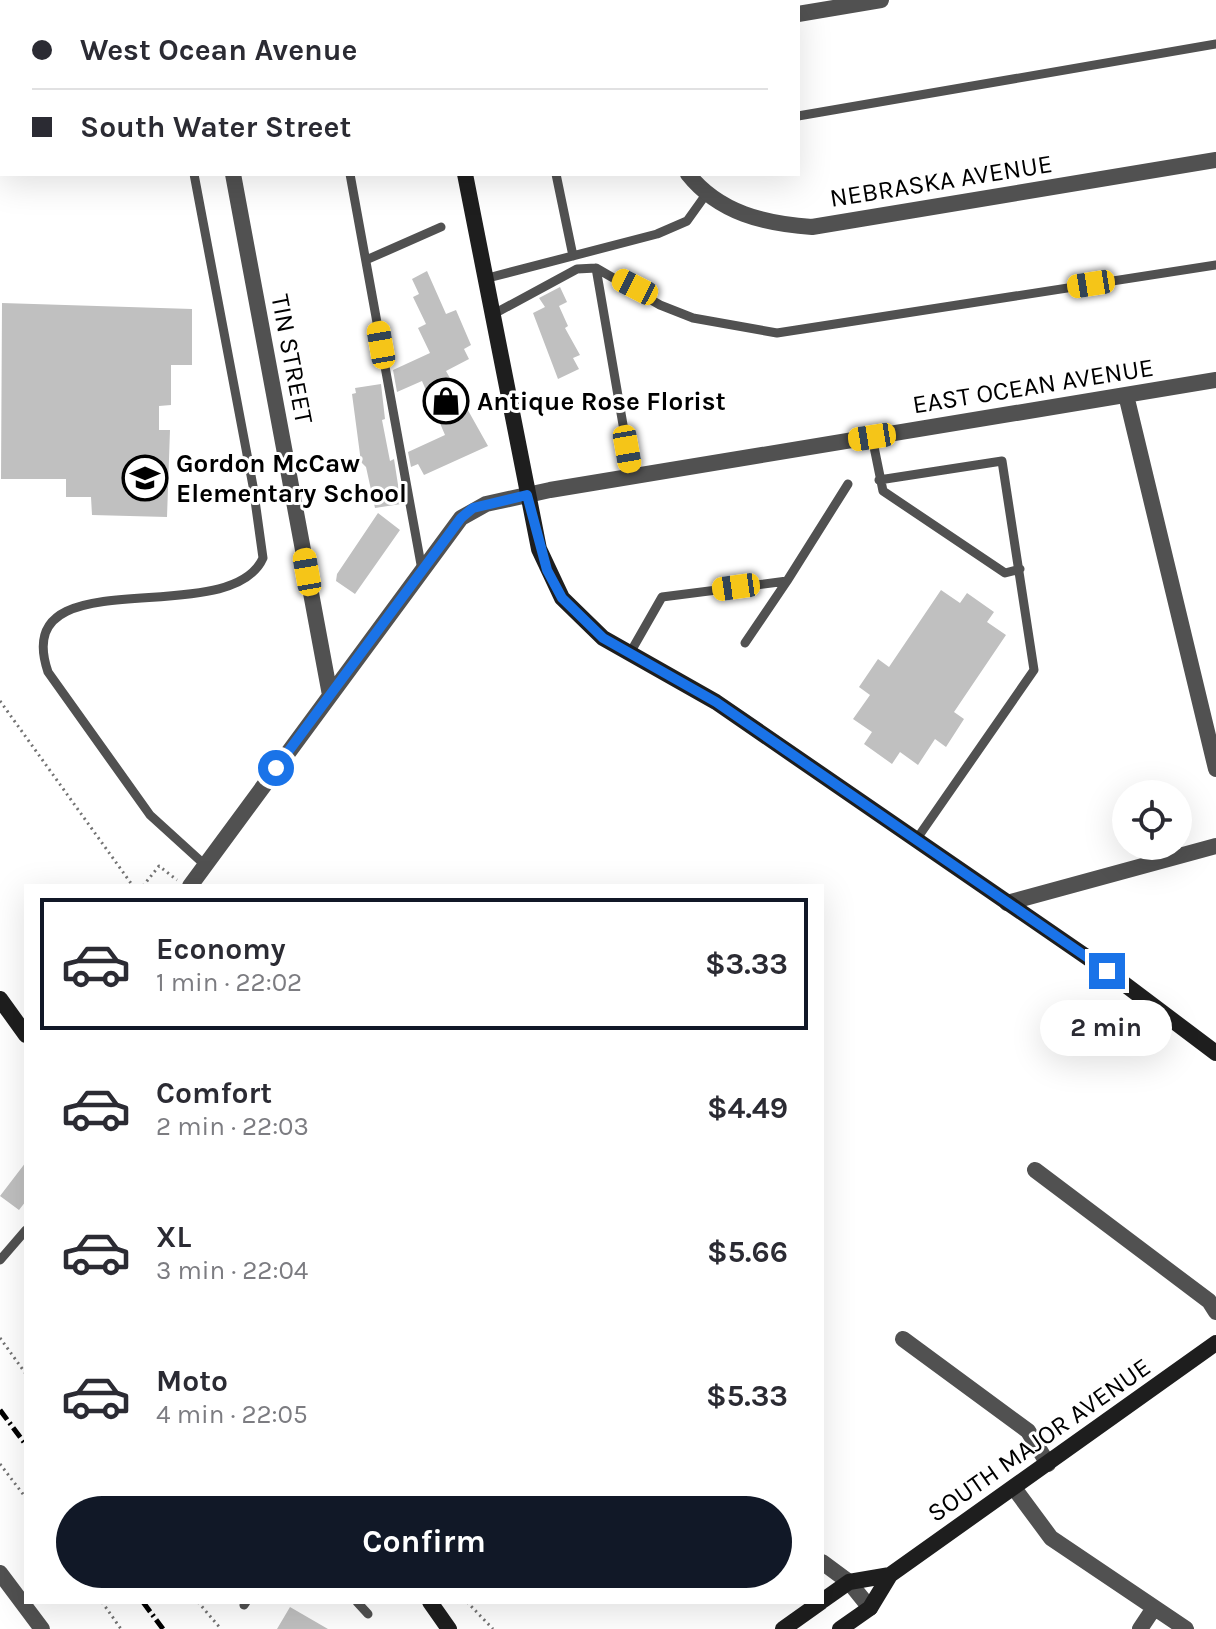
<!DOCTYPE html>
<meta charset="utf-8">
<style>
body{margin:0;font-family:Karla,sans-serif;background:#f7f7f7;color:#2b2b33;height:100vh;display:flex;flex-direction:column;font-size:30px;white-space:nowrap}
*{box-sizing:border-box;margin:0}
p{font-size:26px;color:#7c7c81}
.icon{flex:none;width:44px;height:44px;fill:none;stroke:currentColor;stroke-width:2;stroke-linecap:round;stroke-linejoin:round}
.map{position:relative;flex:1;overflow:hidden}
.panel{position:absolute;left:24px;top:884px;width:800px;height:720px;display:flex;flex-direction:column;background:#fff;border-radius:0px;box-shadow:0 8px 32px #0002}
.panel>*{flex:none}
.hud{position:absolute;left:0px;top:0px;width:800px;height:176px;box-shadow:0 8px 32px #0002;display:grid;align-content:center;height:176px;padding:0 32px;background:#fff}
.controls{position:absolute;left:1112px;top:780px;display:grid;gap:16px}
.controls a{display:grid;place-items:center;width:80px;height:80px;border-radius:50%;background:#fff;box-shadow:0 8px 32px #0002;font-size:40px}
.end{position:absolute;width:36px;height:36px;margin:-18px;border:10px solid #1a73e8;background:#fff;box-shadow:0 0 0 4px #fff}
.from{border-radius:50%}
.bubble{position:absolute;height:56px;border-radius:28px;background:#fff;box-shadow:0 8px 32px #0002;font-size:26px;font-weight:700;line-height:56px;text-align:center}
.car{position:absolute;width:24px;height:48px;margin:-24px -12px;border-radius:10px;box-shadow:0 0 6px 2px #0007;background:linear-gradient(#f5c518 24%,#345 0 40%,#f5c518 0 76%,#345 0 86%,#f5c518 0)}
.hud b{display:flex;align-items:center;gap:28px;height:76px;font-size:30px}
.hud b+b{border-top:2px solid #e1e1e2}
.hud i{width:20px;height:20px;background:#2b2b33}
ul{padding:14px 0 0;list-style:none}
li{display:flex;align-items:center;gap:24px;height:132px;margin:0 16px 12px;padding:0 16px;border:4px solid transparent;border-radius:0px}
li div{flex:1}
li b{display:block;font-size:30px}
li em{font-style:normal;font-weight:700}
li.on{border-color:#111827}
li>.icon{width:72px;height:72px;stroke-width:1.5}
.button{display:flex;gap:16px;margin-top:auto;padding:16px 32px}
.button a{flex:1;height:92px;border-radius:48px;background:#111827;color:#fff;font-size:32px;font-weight:700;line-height:92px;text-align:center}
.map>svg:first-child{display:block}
</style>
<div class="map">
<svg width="1216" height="1629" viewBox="0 0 1216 1629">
<rect width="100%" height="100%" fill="#fff"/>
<path fill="#c0c0c0" d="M 427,271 L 446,314 L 456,310 L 471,345 L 464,349 L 469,359 L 446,371 L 488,446 L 424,475 L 418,464 L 411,467 L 408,452 L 445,435 L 422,381 L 397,392 L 393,370 L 430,353 L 418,328 L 426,324 L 413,297 L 419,294 L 412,279 Z
M 560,287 L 567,302 L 559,306 L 568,326 L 565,328 L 580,355 L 573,358 L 579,369 L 558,379 L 533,313 L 545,307 L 539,298 Z
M 2,303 L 192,309 L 192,365 L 171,365 L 171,405 L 159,406 L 159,430 L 170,430 L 167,517 L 92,515 L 91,497 L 66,497 L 66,479 L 1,479 Z
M 381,384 L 385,419 L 382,420 L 390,461 L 394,459 L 401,504 L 375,508 L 366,467 L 361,462 L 352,394 L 356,393 L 355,388 Z
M 378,513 L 400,530 L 355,594 L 336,581 L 337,574 Z
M 941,590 L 960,603 L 967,593 L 994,612 L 987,622 L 1006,635 L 954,712 L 964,719 L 946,747 L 935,739 L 918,765 L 900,752 L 892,764 L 864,744 L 872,732 L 853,719 L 870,695 L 859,687 L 878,659 L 889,667 Z
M 26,1162 L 26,1201 L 19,1210 L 0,1196 Z
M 290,1607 L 328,1629 L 277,1629 Z"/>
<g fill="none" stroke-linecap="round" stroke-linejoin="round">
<path stroke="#737373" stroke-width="3" stroke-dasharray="2 4" stroke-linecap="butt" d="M 0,701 L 133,886
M 143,886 L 159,866 L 177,880
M 0,1338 L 26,1374
M 0,1464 L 26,1498
M 102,1602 L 121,1629
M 198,1602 L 221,1629
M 467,1602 L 493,1629"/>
<path stroke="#515151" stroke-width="9" d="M 5,0 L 8,2
M 319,0 L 320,2
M 548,0 L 549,2
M 130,2 L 130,0
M 573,2 L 577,0
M 798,116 L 1216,44
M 194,174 L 253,486 L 263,558 C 230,633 8,554 48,672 L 150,815 L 205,865
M 350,174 L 422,570
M 556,174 L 573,256
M 366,260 L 441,227
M 484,279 L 657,234 L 687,221 L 707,193
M 490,316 L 577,269 L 596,268
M 872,437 L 883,491 L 1005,573 L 1020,569
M 632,477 L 596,268 L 660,305 L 693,318 L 777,333 L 1216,265
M 879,480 L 1002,461 L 1034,670 L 916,840
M 745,643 L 787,581
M 630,653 L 662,597 L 787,581 L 848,484
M 0,1260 L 26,1230
M 357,1602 L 368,1614
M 244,1605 L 246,1602"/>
<path stroke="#515151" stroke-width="16" d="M 201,0 L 201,2
M 636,0 L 636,2
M 798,14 L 881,0
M 233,174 L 330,695
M 688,174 C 719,213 765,224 812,227 L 1216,160
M 1126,395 L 1216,769
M 190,886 L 461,518 L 486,504 L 550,490 L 1216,380
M 1007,903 L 1216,846
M 1035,1170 L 1209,1301 L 1216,1312
M 903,1339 L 1028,1431 L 1048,1464
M 1014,1488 L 1051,1538 L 1186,1629
M 822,1562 L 849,1582 L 870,1608
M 0,1573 L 42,1629
M 1140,1629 L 1154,1608"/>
<path stroke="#1e1e1e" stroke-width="16" d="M 433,0 L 434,2
M 465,174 L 539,549 L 562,598 L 603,638 L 716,702 L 1107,971 L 1216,1053
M 0,999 L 26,1035
M 822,1601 L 849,1582 L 890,1575
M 430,1602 L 449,1629
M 783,1629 L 821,1602
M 840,1629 L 870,1608 L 890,1575 L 1216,1343"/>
<path stroke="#000" stroke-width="5" stroke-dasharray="12 4 2 4" stroke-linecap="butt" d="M 0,1410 L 26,1445
M 143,1602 L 163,1629"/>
</g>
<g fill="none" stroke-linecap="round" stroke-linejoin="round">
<path stroke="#1a73e8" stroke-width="10" d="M 276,768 L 461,518 L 473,508 L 527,495 L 547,570 L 562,598 L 603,638 L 716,702 L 1107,971"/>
</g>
<defs>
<g id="shop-ring" transform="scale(2.3)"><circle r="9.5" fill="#fff" stroke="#000" stroke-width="1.5"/><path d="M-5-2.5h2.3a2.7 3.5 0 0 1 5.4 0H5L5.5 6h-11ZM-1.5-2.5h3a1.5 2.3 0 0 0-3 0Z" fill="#000"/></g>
<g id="school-ring" transform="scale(2.3)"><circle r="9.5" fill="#fff" stroke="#000" stroke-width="1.5"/><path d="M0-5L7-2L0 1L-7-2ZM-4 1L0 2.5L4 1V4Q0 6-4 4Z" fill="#000"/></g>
</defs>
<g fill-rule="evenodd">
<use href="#shop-ring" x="446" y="401"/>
<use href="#school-ring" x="145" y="478"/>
</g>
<g text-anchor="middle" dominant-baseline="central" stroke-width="6" stroke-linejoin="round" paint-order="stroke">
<g font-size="26" fill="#000" stroke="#fff">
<text transform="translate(941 181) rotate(-9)">NEBRASKA AVENUE</text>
<text transform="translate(292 359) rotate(79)">TIN STREET</text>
<text transform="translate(1033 386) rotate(-9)">EAST OCEAN AVENUE</text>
<text transform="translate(1039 1440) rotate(-35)">SOUTH MAJOR AVENUE</text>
</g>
<g font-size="26" font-weight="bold" fill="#000" stroke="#fff" text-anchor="start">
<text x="477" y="401">Antique Rose Florist</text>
<text x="176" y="463">Gordon McCaw<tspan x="176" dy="30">Elementary School</tspan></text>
</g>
</g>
</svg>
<div class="controls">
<a><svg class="icon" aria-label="locate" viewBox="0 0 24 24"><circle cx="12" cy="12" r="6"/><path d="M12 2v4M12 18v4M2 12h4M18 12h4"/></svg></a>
</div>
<i class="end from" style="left:276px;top:768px"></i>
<i class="end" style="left:1107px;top:971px"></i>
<div class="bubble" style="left:1040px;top:1000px;width:132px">2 min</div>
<i class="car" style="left:1091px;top:284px;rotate:261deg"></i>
<i class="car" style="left:635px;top:287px;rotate:297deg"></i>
<i class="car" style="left:381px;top:345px;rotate:350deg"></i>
<i class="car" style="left:872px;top:437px;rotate:261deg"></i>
<i class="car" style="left:627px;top:449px;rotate:170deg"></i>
<i class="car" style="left:307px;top:572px;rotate:350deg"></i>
<i class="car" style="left:736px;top:587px;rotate:262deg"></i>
<div class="hud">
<b><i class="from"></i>West Ocean Avenue</b>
<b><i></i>South Water Street</b>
</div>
<section class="panel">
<ul>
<li class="on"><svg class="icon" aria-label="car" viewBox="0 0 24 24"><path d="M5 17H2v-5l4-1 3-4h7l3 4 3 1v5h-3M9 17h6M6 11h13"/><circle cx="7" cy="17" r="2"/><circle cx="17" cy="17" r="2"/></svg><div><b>Economy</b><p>1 min · 22:02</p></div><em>$3.33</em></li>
<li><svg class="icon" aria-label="car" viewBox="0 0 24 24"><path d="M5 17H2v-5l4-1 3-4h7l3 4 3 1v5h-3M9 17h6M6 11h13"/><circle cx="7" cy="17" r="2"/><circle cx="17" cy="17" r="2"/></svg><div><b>Comfort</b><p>2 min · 22:03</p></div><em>$4.49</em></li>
<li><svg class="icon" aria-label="car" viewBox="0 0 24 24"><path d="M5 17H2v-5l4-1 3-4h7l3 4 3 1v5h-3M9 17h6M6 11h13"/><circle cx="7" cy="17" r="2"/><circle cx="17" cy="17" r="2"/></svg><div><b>XL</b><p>3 min · 22:04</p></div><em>$5.66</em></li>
<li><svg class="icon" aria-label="car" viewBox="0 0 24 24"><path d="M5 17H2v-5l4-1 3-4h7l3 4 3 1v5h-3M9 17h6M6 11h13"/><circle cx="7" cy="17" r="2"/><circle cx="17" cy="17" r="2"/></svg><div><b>Moto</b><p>4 min · 22:05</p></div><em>$5.33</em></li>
</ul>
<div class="button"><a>Confirm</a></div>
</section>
</div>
